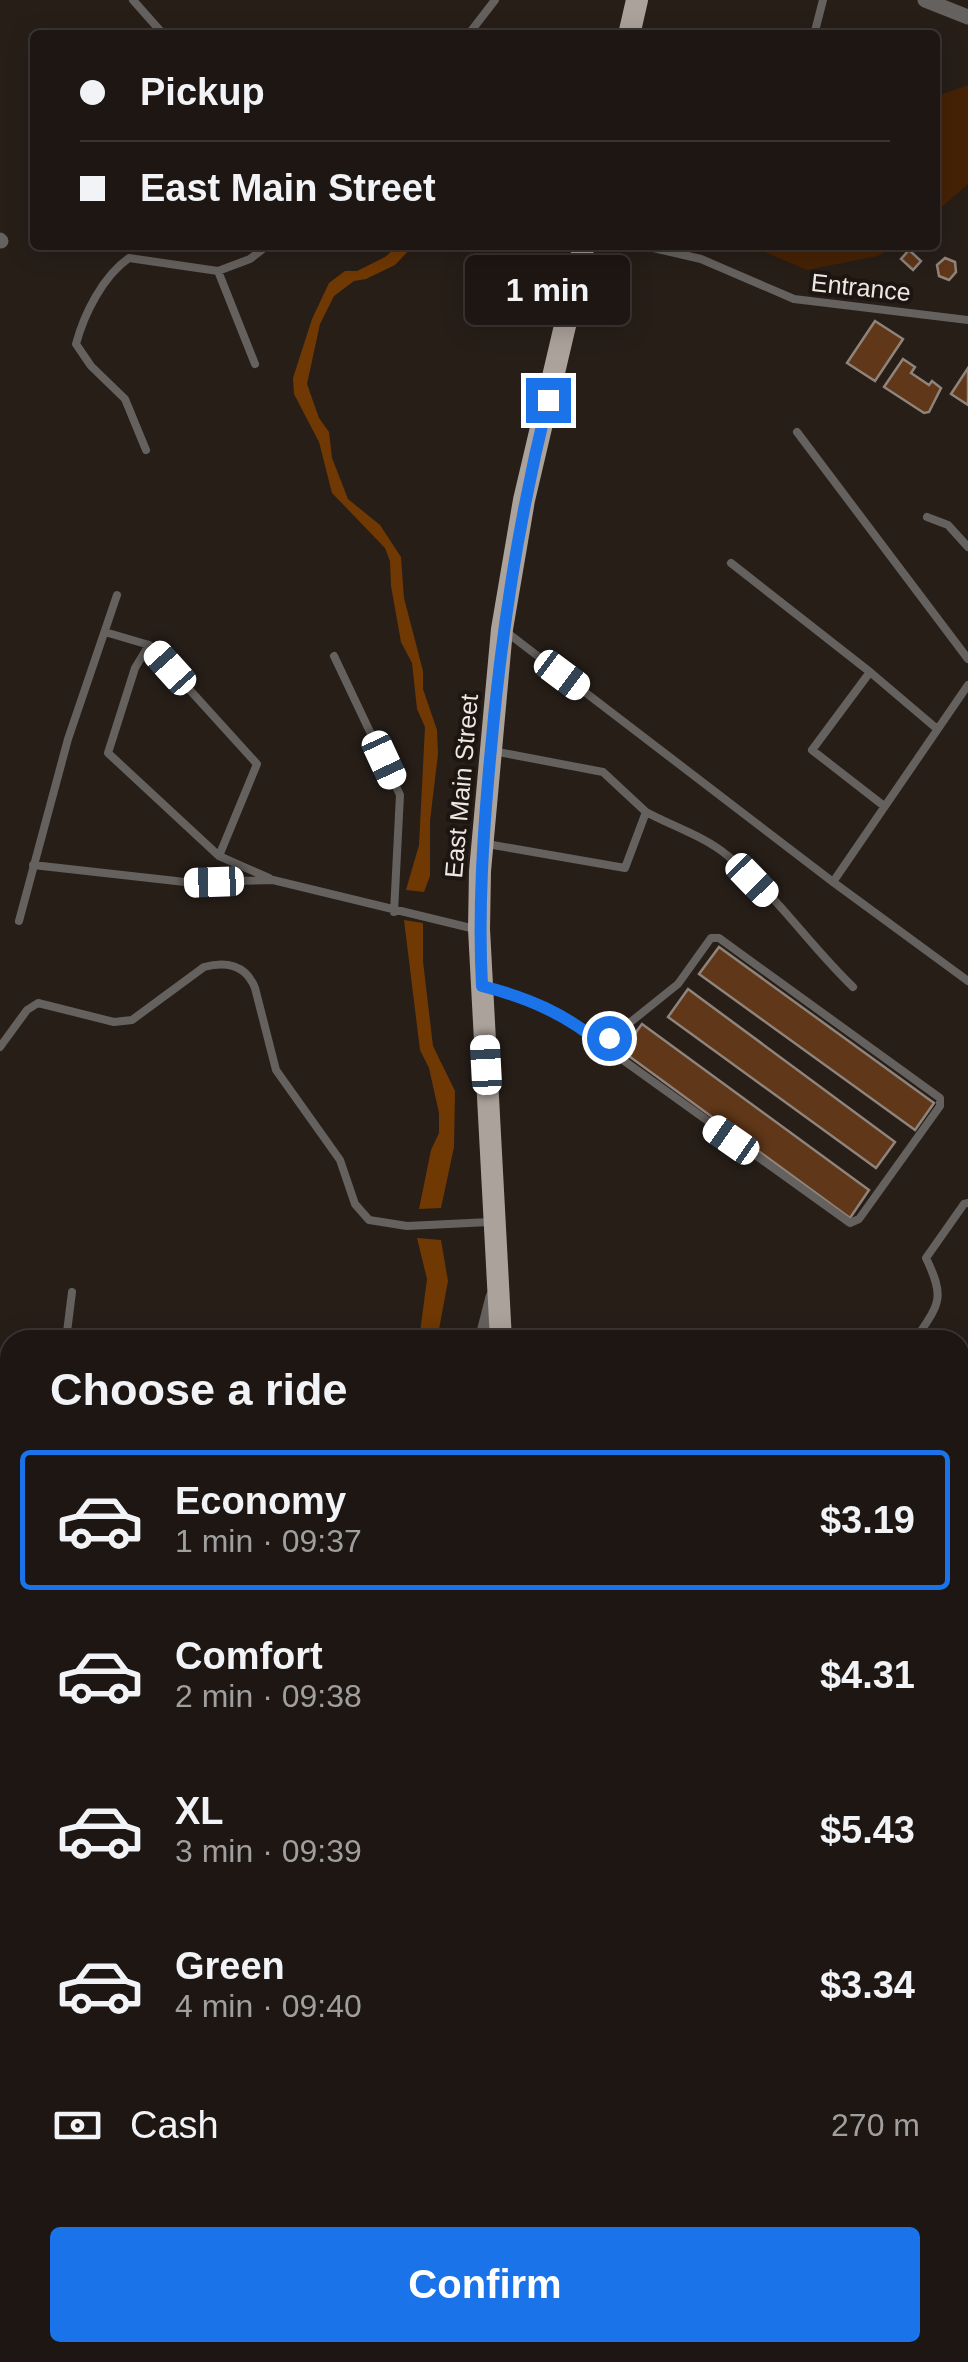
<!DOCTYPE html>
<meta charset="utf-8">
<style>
body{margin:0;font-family:Arial,sans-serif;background:#251f1b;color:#f1f3f6;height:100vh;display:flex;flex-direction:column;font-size:38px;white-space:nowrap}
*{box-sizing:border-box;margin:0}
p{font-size:32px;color:#a09f9f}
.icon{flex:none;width:55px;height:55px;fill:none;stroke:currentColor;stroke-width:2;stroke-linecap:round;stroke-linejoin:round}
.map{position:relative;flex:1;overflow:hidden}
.details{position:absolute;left:0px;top:1330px;width:970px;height:1032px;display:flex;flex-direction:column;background:#1d1612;border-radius:30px 30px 0 0;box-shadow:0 5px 25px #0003,0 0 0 2px #3b3532}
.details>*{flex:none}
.banner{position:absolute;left:30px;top:30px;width:910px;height:220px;border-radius:10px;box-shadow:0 5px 25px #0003,0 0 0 2px #3b3532;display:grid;align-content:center;height:220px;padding:0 50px;background:#1d1612}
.end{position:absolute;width:45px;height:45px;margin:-22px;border:12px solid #1a73e8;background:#fff;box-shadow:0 0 0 5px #fff}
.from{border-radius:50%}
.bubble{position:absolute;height:70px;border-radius:10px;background:#1d1612;box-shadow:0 5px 25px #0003,0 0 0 2px #3b3532;font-size:32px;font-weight:600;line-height:70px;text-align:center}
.car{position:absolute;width:30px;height:60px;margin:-30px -15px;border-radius:12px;box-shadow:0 0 8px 2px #0007;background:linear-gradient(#fff 24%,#345 0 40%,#fff 0 76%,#345 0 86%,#fff 0)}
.banner b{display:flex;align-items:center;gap:35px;height:95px;font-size:38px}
.banner b+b{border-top:2px solid #3b3532}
.banner i{width:25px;height:25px;background:#f1f3f6}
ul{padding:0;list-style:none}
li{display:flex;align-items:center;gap:30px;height:140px;margin:0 20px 15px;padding:0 30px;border:5px solid transparent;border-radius:10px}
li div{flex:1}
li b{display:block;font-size:38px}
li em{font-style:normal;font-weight:600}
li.selected{border-color:#1a73e8}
li>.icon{width:90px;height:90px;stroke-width:1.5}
h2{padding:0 50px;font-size:45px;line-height:120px}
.pay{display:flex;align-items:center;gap:25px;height:110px;padding:0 50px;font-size:38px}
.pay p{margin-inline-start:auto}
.action{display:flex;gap:20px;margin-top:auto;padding:20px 50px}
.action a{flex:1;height:115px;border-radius:10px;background:#1a73e8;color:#fff;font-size:40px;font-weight:600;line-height:115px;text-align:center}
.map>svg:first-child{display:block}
</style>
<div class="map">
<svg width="968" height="2362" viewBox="0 0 968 2362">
<rect width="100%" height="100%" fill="#271e18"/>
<path fill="#462205" d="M 968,85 L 968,184 L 935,213 L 935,97 Z
M 748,245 L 896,245 L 878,256 L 807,270 Z"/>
<path fill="#703803" d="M 399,245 L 414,245 L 395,265 L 366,279 L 354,281 L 334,296 L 320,324 L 307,384 L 319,418 L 329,432 L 332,458 L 348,499 L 380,525 L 401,557 L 404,598 L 423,671 L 423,689 L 437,730 L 438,754 L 430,821 L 430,876 L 424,892 L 406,890 L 419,845 L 425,727 L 417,709 L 412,663 L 401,642 L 391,586 L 390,561 L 385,548 L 332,493 L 319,442 L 294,394 L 293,378 L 312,319 L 329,283 L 345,271 L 357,271 L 385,257 Z
M 404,920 L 423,923 L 423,961 L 433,1046 L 455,1091 L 454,1147 L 441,1208 L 419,1209 L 431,1150 L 439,1133 L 439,1113 L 429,1068 L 420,1050 Z
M 417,1238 L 441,1240 L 448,1281 L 437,1340 L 419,1340 L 427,1279 Z"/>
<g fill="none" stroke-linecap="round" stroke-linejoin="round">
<path stroke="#703803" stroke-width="5" d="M 0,1648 L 10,1654
M 344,2362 L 350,2352"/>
</g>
<path fill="#603718" stroke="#8f847c" stroke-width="2.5" d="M 909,250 L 921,261 L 913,270 L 901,259 Z
M 945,258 L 955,262 L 956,272 L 949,280 L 939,276 L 937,265 Z
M 875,321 L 903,339 L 875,381 L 847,363 Z
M 903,359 L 915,367 L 911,373 L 929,385 L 932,381 L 941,388 L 929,412 L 924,413 L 884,387 Z
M 968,368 L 968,405 L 951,394 Z
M 719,947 L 934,1103 L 915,1130 L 699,974 Z
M 688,989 L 895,1142 L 876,1168 L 668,1017 Z
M 642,1024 L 869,1190 L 850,1218 L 622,1051 Z"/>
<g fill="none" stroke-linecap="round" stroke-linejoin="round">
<path stroke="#65615e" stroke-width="8" d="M 133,0 L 164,35
M 468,35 L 495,0
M 814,35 L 823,0
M 640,245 L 701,259 L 794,299 L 968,320
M 218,271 L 255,364
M 797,432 L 968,659
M 146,450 L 125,399 L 91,366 L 76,344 C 84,314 103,276 129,258 L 218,271 L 250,259 L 268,245
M 927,517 L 948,525 L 968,547
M 731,563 L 870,672 L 936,728
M 505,631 L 833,882 L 968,981
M 105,632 L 149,645 L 257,764 L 219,856 L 269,878
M 149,645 L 135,668 L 108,753 L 219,856
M 334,656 L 400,795 L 394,912
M 870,672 L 812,750 L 884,806
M 646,812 C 674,827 704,836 728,856 C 775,893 810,946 853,987
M 487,844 L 625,868 L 646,812 L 603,772 L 493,751
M 33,865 L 185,882 L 273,880 L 475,929
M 833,882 L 968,685
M 19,921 L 68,739 L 117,595
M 486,988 C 531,998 566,1015 602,1045 L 678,984 L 711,938 L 719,938 L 940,1098 L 940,1106 L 859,1219 L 850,1223 L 602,1045
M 0,1047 L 27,1010 L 38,1003 L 114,1022 L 132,1020 L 204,967 C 226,961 246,965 255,988 L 276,1070 L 340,1160 L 355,1204 L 369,1220 L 407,1226 L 490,1222
M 66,1340 L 72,1292
M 915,1340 C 939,1304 946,1299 926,1258 L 964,1204 L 968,1203
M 960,1450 L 968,1440
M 960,1639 L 968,1629
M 1,1788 L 10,1752
M 960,1836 L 968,1828
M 0,1915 L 10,1918
M 0,1939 L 10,1958
M 960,1986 L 968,1976
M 0,2059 L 10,2061"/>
<path stroke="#65615e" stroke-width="15" d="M 925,0 L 968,17
M 0,240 L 1,241
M 482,1340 L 493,1297
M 960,2075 L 968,2081
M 960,2169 L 968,2158"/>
<path stroke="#aca29c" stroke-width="22" d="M 629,35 L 637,0
M 501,1340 L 479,929 L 480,871 L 502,629 L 524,500 L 584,245
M 488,2362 L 490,2352"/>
</g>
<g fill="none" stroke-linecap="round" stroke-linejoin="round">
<path stroke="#1a73e8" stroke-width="12" d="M 548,400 C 518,522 501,634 490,759 C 483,836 478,910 482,986 C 529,998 565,1014 602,1044 L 609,1038"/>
</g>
<g text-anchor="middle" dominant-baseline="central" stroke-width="8" stroke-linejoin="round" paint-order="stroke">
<g font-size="25" fill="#ede7e3" stroke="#1d150f">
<text transform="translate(861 287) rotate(6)">Entrance</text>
<text transform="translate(461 786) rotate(-85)">East Main Street</text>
</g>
</g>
</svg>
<i class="end from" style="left:609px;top:1038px"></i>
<i class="end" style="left:548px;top:400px"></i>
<div class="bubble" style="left:465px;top:255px;width:165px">1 min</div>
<i class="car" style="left:170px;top:668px;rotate:318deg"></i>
<i class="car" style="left:562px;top:675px;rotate:127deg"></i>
<i class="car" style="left:384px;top:760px;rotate:155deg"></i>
<i class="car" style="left:752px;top:880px;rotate:136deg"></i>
<i class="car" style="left:214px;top:882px;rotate:268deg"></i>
<i class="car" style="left:486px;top:1065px;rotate:357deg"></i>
<i class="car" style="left:731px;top:1140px;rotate:305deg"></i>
<div class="banner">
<b><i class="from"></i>Pickup</b>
<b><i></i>East Main Street</b>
</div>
<section class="details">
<h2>Choose a ride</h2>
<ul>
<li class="selected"><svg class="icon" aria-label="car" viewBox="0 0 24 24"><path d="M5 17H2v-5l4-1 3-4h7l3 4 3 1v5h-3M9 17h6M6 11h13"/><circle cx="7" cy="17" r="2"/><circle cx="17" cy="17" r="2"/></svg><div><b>Economy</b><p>1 min · 09:37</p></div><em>$3.19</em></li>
<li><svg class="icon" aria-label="car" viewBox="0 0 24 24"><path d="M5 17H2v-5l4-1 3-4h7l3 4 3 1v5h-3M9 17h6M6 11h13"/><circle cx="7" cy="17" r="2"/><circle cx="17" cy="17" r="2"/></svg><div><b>Comfort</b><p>2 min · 09:38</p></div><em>$4.31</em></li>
<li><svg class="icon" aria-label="car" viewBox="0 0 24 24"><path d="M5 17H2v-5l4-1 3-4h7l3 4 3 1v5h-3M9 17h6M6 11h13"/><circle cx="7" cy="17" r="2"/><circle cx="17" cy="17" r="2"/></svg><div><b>XL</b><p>3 min · 09:39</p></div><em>$5.43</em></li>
<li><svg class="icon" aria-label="car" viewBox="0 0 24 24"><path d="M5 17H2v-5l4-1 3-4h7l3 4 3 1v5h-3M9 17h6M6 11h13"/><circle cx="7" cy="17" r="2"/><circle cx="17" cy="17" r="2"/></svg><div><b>Green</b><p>4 min · 09:40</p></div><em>$3.34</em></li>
</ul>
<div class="pay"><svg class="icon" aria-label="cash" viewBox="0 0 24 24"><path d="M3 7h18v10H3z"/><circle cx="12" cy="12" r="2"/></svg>Cash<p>270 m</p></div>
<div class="action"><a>Confirm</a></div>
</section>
</div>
